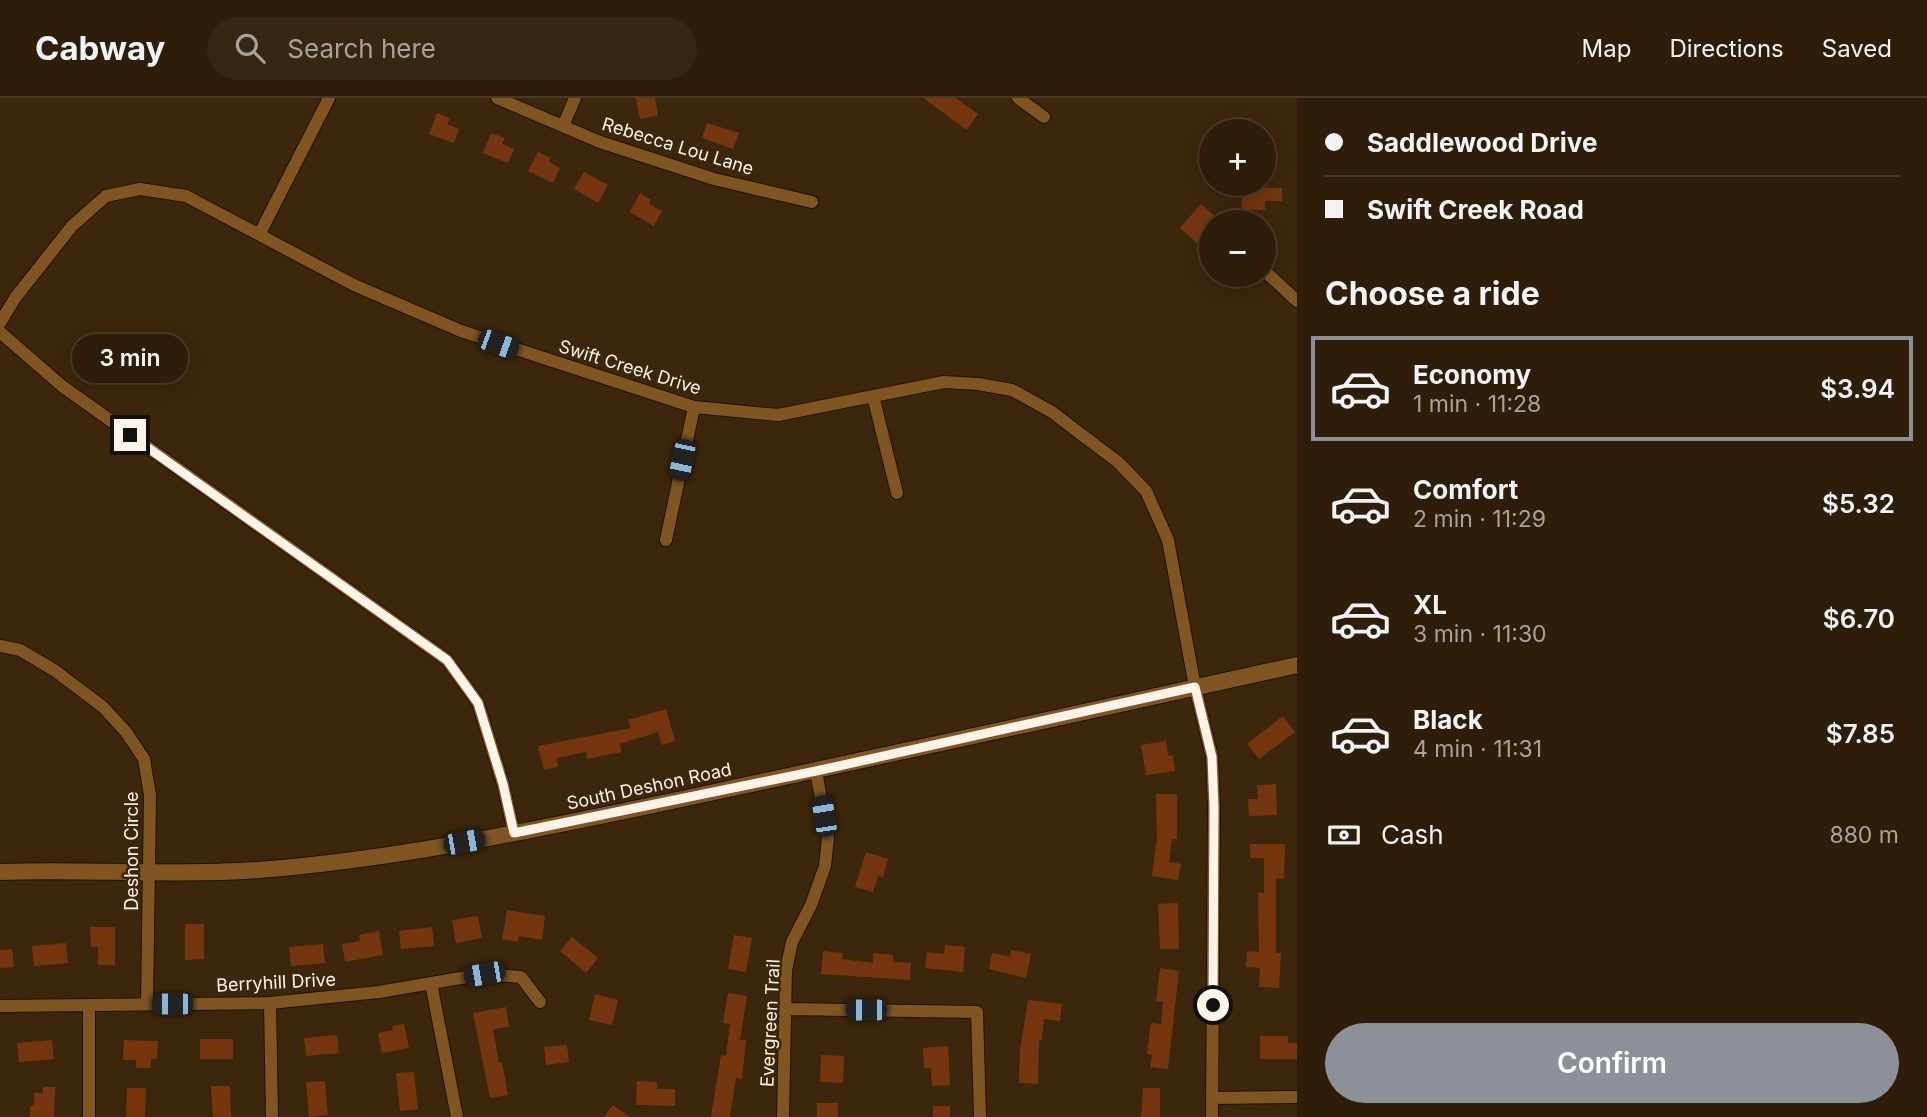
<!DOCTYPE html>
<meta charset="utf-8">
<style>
body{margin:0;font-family:Inter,sans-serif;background:#362612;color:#f1f3f6;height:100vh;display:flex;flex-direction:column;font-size:26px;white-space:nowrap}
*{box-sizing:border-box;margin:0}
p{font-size:23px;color:#a7a29c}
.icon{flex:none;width:38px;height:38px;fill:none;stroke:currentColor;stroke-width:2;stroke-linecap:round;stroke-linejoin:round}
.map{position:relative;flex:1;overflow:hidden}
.side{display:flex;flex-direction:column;background:#2e1d09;width:630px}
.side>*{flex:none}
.top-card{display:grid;align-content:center;height:154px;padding:0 28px;background:#2e1d09}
.buttons{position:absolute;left:1199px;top:21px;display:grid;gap:14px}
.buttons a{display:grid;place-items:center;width:77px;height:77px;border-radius:50%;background:#2e1d09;box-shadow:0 4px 18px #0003,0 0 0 2px #493b2a;font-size:35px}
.end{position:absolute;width:32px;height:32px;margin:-16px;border:9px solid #fdf3e8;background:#111;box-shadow:0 0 0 4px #111}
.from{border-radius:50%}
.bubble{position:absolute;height:49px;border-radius:24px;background:#2e1d09;box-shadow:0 4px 18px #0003,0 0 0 2px #493b2a;font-size:23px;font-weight:600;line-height:49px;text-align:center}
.car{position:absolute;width:21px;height:42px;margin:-21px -10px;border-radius:9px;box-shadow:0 0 5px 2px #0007;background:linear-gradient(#222 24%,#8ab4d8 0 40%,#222 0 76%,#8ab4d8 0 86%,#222 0)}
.top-card b{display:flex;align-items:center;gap:24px;height:66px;font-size:26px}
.top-card b+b{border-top:2px solid #493b2a}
.top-card i{width:18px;height:18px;background:#f1f3f6}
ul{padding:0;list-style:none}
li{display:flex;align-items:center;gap:21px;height:105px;margin:0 14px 10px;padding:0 14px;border:4px solid transparent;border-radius:0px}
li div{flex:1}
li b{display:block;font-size:26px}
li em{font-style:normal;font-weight:600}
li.selected{border-color:#8c9099}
li>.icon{width:63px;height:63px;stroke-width:1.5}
h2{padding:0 28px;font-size:32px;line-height:84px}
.pay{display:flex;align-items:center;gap:18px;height:77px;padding:0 28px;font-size:26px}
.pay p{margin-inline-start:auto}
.button{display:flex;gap:14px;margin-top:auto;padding:14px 28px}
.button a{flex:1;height:80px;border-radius:42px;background:#8c9099;color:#fff;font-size:28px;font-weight:600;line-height:80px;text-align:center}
header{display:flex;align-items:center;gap:42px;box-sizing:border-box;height:98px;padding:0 35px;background:#2e1d09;border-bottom:2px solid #493b2a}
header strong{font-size:33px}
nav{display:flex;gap:38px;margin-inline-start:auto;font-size:24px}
.search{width:490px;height:63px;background:#362612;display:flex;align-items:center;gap:18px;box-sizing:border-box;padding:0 24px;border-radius:38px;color:#a7a29c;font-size:26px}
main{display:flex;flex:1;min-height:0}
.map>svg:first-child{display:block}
</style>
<header>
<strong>Cabway</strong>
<div class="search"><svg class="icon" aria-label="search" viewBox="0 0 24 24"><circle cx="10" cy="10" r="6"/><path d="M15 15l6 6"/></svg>Search here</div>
<nav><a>Map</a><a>Directions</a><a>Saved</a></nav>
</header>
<main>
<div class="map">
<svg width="1297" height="1019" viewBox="0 0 1297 1019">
<rect width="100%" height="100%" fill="#3d270c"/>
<path fill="#75360f" d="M 636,0 L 655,0 L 658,17 L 640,21 Z
M 923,0 L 956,0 L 978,16 L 967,32 Z
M 437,15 L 450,20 L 447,26 L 459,31 L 454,45 L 429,36 Z
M 707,25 L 739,35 L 733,51 L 702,40 Z
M 491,35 L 505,40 L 502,46 L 514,51 L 508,65 L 483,55 Z
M 538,54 L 551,60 L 549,64 L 560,70 L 553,85 L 528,73 Z
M 584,74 L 608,87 L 598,105 L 574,91 Z
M 1242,89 L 1282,90 L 1282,103 L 1265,103 L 1265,112 L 1242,112 Z
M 640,95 L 651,102 L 649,106 L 662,113 L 654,128 L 630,114 Z
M 1201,106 L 1222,124 L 1211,124 L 1211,133 L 1206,139 L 1211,143 L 1211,158 L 1180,130 Z
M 666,611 L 675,643 L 662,647 L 658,634 L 620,646 L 621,654 L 587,661 L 586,654 L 557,660 L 558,669 L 544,672 L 538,648 L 631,630 L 628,622 Z
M 1283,618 L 1295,634 L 1259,661 L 1247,646 Z
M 1166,643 L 1168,658 L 1173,657 L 1175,673 L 1146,677 L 1141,647 Z
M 1276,686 L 1277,717 L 1249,718 L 1248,701 L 1258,701 L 1257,687 Z
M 1156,696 L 1177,696 L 1177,741 L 1172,741 L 1169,764 L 1181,766 L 1178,782 L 1152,778 L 1157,741 Z
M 1250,746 L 1285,746 L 1284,780 L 1276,780 L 1276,855 L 1281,855 L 1279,890 L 1259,889 L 1260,870 L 1246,869 L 1247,853 L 1259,854 L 1258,795 L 1264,795 L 1264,760 L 1250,760 Z
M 866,754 L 888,761 L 883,779 L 878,778 L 873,794 L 855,789 Z
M 1178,805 L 1179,851 L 1160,851 L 1158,806 Z
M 507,812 L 545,818 L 542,842 L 519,838 L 518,844 L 502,841 Z
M 478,818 L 482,840 L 456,845 L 452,822 Z
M 185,826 L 204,826 L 204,861 L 185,862 Z
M 90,829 L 115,829 L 115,867 L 98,867 L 98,849 L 91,849 Z
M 432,829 L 434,848 L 401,851 L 399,833 Z
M 379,833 L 383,857 L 345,864 L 342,846 L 360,843 L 359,837 Z
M 734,837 L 752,840 L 746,874 L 728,871 Z
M 572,839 L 598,860 L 586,875 L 560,853 Z
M 66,845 L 68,865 L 34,868 L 32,848 Z
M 323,846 L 325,865 L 291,868 L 289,849 Z
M 945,847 L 965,849 L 963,874 L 925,870 L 927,854 L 944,856 Z
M 12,851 L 14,869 L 0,870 L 0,852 Z
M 1011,852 L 1031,856 L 1026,880 L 989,871 L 992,855 L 1010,859 Z
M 823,853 L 843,855 L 842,861 L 873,865 L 873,855 L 893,857 L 893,864 L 911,865 L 910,882 L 821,876 Z
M 1160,870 L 1179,873 L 1168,971 L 1150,969 L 1152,957 L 1147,956 L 1151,925 L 1161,926 L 1163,904 L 1156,903 Z
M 728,895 L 747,898 L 740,942 L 746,942 L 742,981 L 736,980 L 730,1019 L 711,1019 L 721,957 L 726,958 L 730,926 L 723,925 Z
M 595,896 L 618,902 L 612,927 L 589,922 Z
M 1028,902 L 1062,906 L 1060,923 L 1044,921 L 1042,942 L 1039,942 L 1038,986 L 1019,985 L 1020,952 Z
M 506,909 L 509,929 L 493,931 L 499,965 L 502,964 L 508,997 L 490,1000 L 473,915 Z
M 404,926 L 409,950 L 382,955 L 378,935 L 393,932 L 392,928 Z
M 337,937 L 339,955 L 306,958 L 304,940 Z
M 1260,938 L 1288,938 L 1288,945 L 1297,945 L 1297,961 L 1260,961 Z
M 200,941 L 233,941 L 233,961 L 200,961 Z
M 52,942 L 54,961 L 19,964 L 17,945 Z
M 124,942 L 158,943 L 157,961 L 151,961 L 151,970 L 136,970 L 136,962 L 123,962 Z
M 567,947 L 569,964 L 546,967 L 544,949 Z
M 948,948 L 950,987 L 932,988 L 931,970 L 924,970 L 923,950 Z
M 821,957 L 844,958 L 843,985 L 820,984 Z
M 414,974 L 418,1011 L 400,1013 L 396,975 Z
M 325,983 L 328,1017 L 309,1019 L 306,984 Z
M 637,983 L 657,984 L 657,991 L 675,991 L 675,1008 L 636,1007 Z
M 211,988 L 230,988 L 231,1019 L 213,1019 Z
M 43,989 L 55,989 L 54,1019 L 30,1019 L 30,1008 L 34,1008 L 34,995 L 43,995 Z
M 127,990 L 146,990 L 145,1019 L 126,1019 Z
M 1143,990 L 1160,990 L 1160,1019 L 1141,1019 Z
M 817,1005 L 838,1005 L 838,1019 L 817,1019 Z
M 613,1007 L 629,1019 L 604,1019 Z
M 933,1008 L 950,1008 L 950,1019 L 933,1019 Z"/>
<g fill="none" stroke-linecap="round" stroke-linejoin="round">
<g stroke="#1f1103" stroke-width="14">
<path id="street" d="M 497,0 L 600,44 L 714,81 L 812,104
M 1018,0 L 1044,19
M 563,28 L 575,0
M 260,135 L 329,0
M 1269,177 L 1297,203
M 0,225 L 15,200 L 72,128 L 106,98 L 140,91 L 186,98 L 354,187 L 461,233 L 694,309 L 778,317 L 944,284 L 978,286 L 1012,292 L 1052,314 L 1082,337 L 1118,364 L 1146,393 L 1168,442 L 1195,589 L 1212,659 L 1214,709 L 1212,1019
M 0,234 L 62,288 L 447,562 L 478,605 L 503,686 L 514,735
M 873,298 L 897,395
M 666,442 L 694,309
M 0,548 L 20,552 L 54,572 L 103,609 L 126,634 L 144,661 L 150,697 L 147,906
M 431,885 L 457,1019
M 270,905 L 272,1019
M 89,907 L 89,1019
M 0,908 L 270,905 L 379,894 L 484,876 L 521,879 L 540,904
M 786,911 L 977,914 L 980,1019
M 1212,1000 L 1297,999
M 783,1019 L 786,872 L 792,844 L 811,807 L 825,768 L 828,740 L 816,673"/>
</g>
<g stroke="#1f1103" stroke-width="18">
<path id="secondary" d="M 0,774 C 86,771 172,778 258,772 C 401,761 542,730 682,701 C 888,658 1092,612 1297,567"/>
</g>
<use href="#street" stroke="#805522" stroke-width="12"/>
<use href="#secondary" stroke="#805522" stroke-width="16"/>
</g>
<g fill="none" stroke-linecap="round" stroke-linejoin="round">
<path stroke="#fdf3e8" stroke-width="9" d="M 130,337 L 447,562 L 478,605 L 503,686 L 514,735 L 816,673 L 1195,589 L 1212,659 L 1214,709 L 1213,907"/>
</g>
<g text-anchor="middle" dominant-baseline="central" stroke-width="5" stroke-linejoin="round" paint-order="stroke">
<g font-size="18" fill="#fdf3e8" stroke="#3d270c">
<text transform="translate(678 48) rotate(17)">Rebecca Lou Lane</text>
<text transform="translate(630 269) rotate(17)">Swift Creek Drive</text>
<text transform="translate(649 688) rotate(-12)">South Deshon Road</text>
<text transform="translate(131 753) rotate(-90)">Deshon Circle</text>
<text transform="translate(276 884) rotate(-3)">Berryhill Drive</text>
<text transform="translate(770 925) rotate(-87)">Evergreen Trail</text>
</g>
</g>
</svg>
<div class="buttons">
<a>+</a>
<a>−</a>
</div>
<i class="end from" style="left:1213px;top:907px"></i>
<i class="end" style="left:130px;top:337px"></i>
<div class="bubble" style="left:72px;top:236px;width:116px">3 min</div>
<i class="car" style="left:498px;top:246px;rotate:110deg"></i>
<i class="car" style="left:682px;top:362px;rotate:192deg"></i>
<i class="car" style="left:824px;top:718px;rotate:351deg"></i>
<i class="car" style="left:464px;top:744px;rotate:80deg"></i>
<i class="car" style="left:484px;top:876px;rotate:260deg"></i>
<i class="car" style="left:172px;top:906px;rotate:270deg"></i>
<i class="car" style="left:866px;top:912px;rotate:270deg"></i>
</div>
<section class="side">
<div class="top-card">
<b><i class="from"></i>Saddlewood Drive</b>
<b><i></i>Swift Creek Road</b>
</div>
<h2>Choose a ride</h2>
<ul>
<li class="selected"><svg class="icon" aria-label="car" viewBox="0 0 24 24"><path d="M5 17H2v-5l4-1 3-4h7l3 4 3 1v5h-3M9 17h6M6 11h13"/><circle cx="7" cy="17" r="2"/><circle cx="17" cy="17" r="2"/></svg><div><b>Economy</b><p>1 min · 11:28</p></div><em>$3.94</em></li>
<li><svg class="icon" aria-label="car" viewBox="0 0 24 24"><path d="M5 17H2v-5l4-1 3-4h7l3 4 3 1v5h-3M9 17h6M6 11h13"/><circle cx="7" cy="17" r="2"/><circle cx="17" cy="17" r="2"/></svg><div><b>Comfort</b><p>2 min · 11:29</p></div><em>$5.32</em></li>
<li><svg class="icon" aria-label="car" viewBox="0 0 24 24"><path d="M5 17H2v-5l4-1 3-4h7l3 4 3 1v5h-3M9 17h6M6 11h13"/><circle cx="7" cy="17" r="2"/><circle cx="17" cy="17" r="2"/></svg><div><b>XL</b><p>3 min · 11:30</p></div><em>$6.70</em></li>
<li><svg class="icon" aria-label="car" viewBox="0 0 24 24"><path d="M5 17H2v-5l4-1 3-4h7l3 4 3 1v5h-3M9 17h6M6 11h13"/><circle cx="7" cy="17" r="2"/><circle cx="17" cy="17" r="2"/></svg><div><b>Black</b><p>4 min · 11:31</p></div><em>$7.85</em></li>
</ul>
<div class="pay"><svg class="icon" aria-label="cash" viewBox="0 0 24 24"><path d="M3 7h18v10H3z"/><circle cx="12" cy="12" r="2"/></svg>Cash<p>880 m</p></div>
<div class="button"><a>Confirm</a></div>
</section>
</main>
